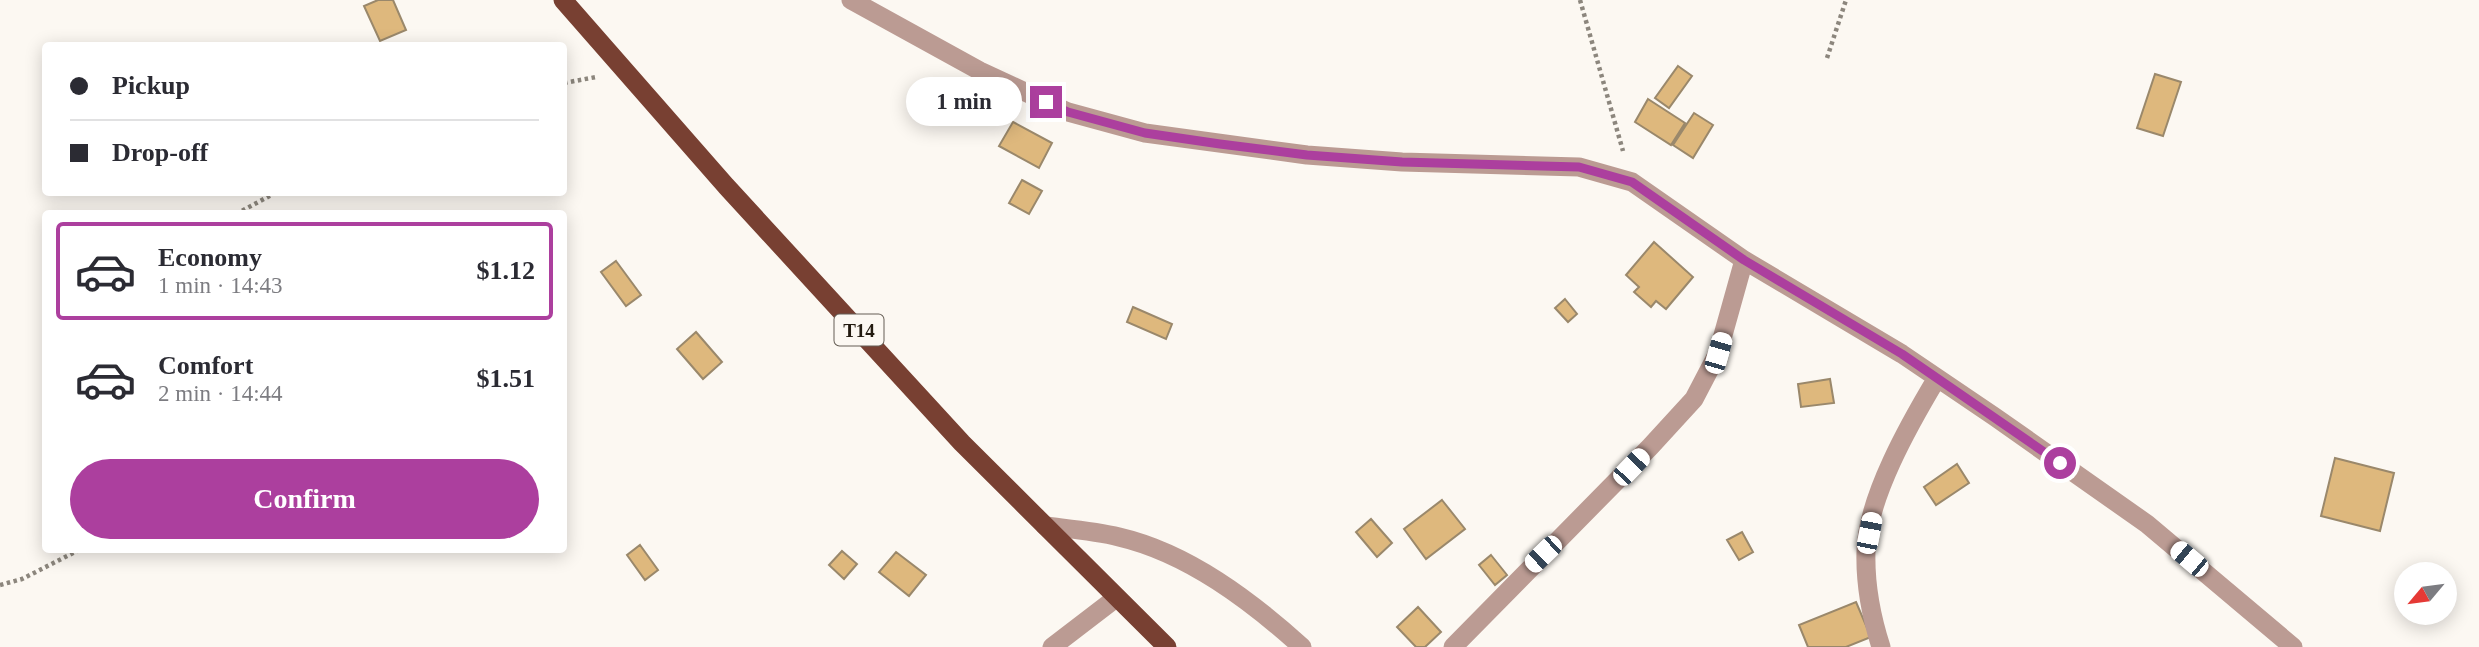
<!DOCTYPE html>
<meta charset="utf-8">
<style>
body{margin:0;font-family:"Times New Roman",serif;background:#f7f7f7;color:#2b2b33;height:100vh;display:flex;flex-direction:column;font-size:26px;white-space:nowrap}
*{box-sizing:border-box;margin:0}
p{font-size:23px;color:#7c7c81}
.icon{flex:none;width:38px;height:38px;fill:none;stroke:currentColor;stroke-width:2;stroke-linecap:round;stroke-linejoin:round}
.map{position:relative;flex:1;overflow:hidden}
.drawer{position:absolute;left:42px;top:210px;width:525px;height:343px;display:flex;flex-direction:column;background:#fff;border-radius:7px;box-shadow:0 4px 18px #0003}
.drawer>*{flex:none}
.hud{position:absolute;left:42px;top:42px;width:525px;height:154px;border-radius:7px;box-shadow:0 4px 18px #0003;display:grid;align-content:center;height:154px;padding:0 28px;background:#fff}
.needle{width:46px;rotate:241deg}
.controls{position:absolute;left:2394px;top:562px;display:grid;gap:14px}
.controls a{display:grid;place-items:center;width:63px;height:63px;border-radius:50%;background:#fff;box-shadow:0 4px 18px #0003;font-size:35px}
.end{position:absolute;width:32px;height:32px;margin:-16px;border:9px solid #ac3f9e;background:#fff;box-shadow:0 0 0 4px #fff}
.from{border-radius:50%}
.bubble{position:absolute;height:49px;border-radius:24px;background:#fff;box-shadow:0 4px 18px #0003;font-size:23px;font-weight:600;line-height:49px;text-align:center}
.car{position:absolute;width:21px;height:42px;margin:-21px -10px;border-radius:9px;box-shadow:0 0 5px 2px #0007;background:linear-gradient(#fff 24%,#345 0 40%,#fff 0 76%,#345 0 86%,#fff 0)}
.hud b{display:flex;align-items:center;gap:24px;height:66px;font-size:26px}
.hud b+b{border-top:2px solid #e1e1e2}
.hud i{width:18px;height:18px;background:#2b2b33}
ul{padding:12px 0 0;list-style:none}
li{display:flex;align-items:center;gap:21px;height:98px;margin:0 14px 10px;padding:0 14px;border:4px solid transparent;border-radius:7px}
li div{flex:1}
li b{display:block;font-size:26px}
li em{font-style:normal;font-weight:600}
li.active{border-color:#ac3f9e}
li>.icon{width:63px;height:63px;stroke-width:1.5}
.button{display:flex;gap:14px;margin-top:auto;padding:14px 28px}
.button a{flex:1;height:80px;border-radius:42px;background:#ac3f9e;color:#fff;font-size:28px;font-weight:600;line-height:80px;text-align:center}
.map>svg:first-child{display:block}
</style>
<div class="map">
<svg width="2479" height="647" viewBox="0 0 2479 647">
<rect width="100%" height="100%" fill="#fcf8f2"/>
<path fill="#deb87d" stroke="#9a886b" stroke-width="2" d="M 378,0 L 393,0 L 406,30 L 380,41 L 364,6 Z
M 1678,66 L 1692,76 L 1669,108 L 1655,98 Z
M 2155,74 L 2181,82 L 2163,136 L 2137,128 Z
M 1648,99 L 1685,123 L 1671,145 L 1635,122 Z
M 1694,113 L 1713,125 L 1693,158 L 1673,145 Z
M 1013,122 L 1052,143 L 1039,168 L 999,146 Z
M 1022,180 L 1042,191 L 1029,214 L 1009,203 Z
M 1654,242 L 1693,277 L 1666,309 L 1656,301 L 1651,307 L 1634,292 L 1639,287 L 1626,275 Z
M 616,261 L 641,295 L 626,306 L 601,272 Z
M 1565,299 L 1577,314 L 1568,322 L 1555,308 Z
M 1133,307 L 1172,324 L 1166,339 L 1127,322 Z
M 696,332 L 722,362 L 703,379 L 677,349 Z
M 1830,379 L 1834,403 L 1801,407 L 1798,384 Z
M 2335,458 L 2394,473 L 2380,531 L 2321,516 Z
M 1957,464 L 1969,483 L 1936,505 L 1924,487 Z
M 1442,500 L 1465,529 L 1426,559 L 1404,529 Z
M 1371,519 L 1392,543 L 1377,557 L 1356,532 Z
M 1742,532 L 1753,552 L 1739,560 L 1727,540 Z
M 640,545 L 658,570 L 645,580 L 627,555 Z
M 842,551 L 857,564 L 844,579 L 829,565 Z
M 896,552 L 926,575 L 909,596 L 879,572 Z
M 1491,555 L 1507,575 L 1495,585 L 1479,565 Z
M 1856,602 L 1871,637 L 1846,647 L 1808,647 L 1799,625 Z
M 1418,607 L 1441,632 L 1425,647 L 1416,647 L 1397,627 Z"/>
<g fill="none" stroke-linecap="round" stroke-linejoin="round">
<path stroke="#8c867d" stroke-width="4.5" stroke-dasharray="3.5 3.5" stroke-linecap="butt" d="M 1580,0 L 1623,151
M 1827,58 L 1846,0
M 564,83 L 596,77
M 236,214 L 277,192
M 0,585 L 22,579 L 79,550"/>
<path stroke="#bb9b93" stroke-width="19" d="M 851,0 L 980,71 L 1068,112 L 1145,133 L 1307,155 L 1402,162 L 1579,167 L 1632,182 L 1744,260 L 1902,354 L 1995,417 L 2147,524 L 2293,647
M 1045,526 C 1069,529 1095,531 1119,537 C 1188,553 1251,601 1302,647
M 1052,647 L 1116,598
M 1453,647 L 1650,447 L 1694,399 L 1718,353 L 1744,260
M 1881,647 C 1871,616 1865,584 1866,551 C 1867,498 1910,423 1937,378"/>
<path stroke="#784032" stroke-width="19" d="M 563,0 L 726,186 L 962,443 L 1167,647"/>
</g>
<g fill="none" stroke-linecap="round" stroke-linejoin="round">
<path stroke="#ac3f9e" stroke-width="9" d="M 1046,102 L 1068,112 L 1145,133 L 1220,144 L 1307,155 L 1402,162 L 1579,167 L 1632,182 L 1744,260 L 1902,354 L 2060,463"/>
</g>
<g text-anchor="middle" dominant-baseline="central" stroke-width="7" stroke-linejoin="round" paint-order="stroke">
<rect fill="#fcf8f2" stroke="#645d54" stroke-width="2" x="834.5" y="314.5" width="49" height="31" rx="5"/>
<g font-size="19" font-weight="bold" fill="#231b10">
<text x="859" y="330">T14</text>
</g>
</g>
</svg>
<div class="controls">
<a><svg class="needle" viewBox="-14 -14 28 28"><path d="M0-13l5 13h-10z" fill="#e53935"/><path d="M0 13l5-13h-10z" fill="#7c7c81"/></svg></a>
</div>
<i class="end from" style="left:2060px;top:463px"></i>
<i class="end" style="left:1046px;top:102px"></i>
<div class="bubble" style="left:906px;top:77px;width:116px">1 min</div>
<i class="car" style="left:1718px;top:353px;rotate:16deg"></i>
<i class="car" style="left:1631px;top:467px;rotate:44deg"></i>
<i class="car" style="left:1869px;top:533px;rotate:11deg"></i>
<i class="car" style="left:1543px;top:554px;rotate:226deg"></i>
<i class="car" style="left:2189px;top:559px;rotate:310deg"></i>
<div class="hud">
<b><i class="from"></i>Pickup</b>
<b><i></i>Drop-off</b>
</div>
<section class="drawer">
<ul>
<li class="active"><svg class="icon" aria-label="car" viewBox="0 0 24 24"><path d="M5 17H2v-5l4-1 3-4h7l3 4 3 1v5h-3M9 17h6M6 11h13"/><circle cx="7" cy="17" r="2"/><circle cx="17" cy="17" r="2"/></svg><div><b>Economy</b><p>1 min · 14:43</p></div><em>$1.12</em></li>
<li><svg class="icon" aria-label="car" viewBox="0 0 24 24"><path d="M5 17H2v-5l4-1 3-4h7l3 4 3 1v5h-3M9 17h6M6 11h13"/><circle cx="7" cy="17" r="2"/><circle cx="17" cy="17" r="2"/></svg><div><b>Comfort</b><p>2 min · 14:44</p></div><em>$1.51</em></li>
</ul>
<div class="button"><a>Confirm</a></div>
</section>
</div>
